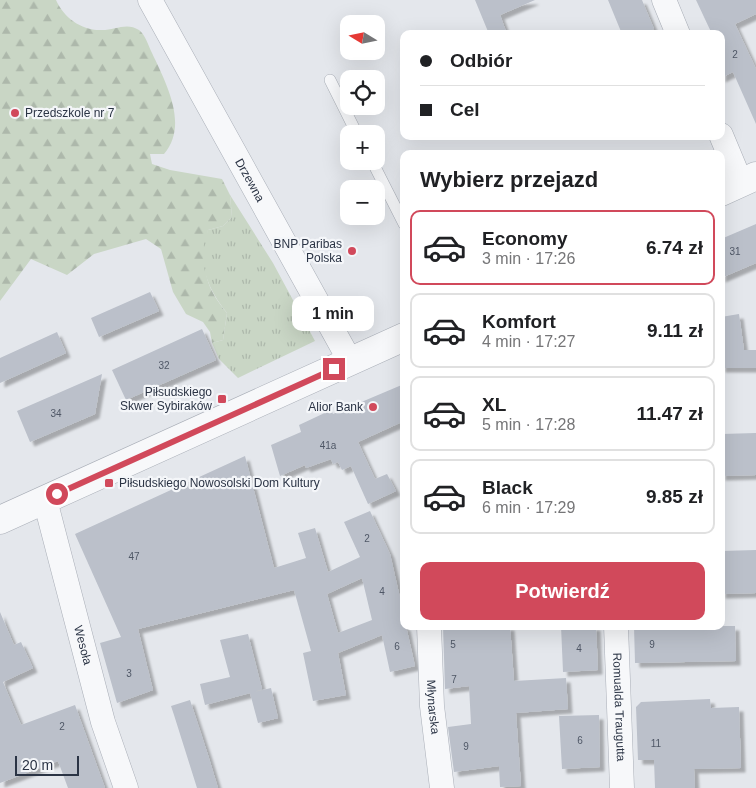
<!DOCTYPE html>
<html lang="pl">
<meta charset="utf-8">
<style>
body{margin:0;font-family:Arial,sans-serif;background:#f2f2f2;color:#202124;height:100vh;display:flex;flex-direction:column;font-size:19px;white-space:nowrap}
*{box-sizing:border-box;margin:0}
p{font-size:16px;color:#757577}
.icon{flex:none;width:28px;height:28px;fill:none;stroke:currentColor;stroke-width:2;stroke-linecap:round;stroke-linejoin:round}
.map{position:relative;flex:1;overflow:hidden}
.details{position:absolute;left:400px;top:150px;width:325px;height:480px;display:flex;flex-direction:column;background:#fff;border-radius:10px;box-shadow:0 5px 20px #0002}
.details>*{flex:none}
.guide{position:absolute;left:400px;top:30px;width:325px;height:110px;border-radius:10px;box-shadow:0 5px 20px #0002;display:grid;align-content:center;height:110px;padding:0 20px;background:#fff}
.needle{width:32px;rotate:280deg}
.fabs{position:absolute;left:340px;top:15px;display:grid;gap:10px}
.fabs a{display:grid;place-items:center;width:45px;height:45px;border-radius:10px;background:#fff;box-shadow:0 5px 20px #0002;font-size:25px}
.scale{position:absolute;left:15px;bottom:12px;width:64px;box-sizing:border-box;padding-left:5px;border:2px solid #2b3445;border-top:0;font-size:14px;line-height:18px;white-space:nowrap;color:#2b3445;-webkit-text-stroke:4px #f4f6f9;paint-order:stroke}
.end{position:absolute;width:22px;height:22px;margin:-11px;border:6px solid #d1495b;background:#fff;box-shadow:0 0 0 2px #fff}
.from{border-radius:50%}
.bubble{position:absolute;height:35px;border-radius:10px;background:#fff;box-shadow:0 5px 20px #0002;font-size:16px;font-weight:800;line-height:35px;text-align:center}
.guide b{display:flex;align-items:center;gap:18px;height:48px;font-size:19px}
.guide b+b{border-top:1px solid #e0e0e0}
.guide i{width:12px;height:12px;background:#202124}
ul{padding:0;list-style:none}
li{display:flex;align-items:center;gap:15px;height:75px;margin:0 10px 8px;padding:0 10px;border:2px solid #e0e0e0;border-radius:10px}
li div{flex:1}
li b{display:block;font-size:19px}
li em{font-style:normal;font-weight:800}
li.active{border-color:#d1495b}
li>.icon{width:45px;height:45px;stroke-width:1.5}
h2{padding:0 20px;font-size:22px;line-height:60px}
.primary-button{display:flex;gap:10px;margin-top:auto;padding:10px 20px}
.primary-button a{flex:1;height:58px;border-radius:10px;background:#d1495b;color:#fff;font-size:20px;font-weight:800;line-height:58px;text-align:center}
.map>svg:first-child{display:block}
</style>
<div class="map">
<svg width="756" height="788" viewBox="0 0 756 788">
<defs>
<pattern id="forest-firs" width="22" height="20" patternUnits="userSpaceOnUse" patternTransform="scale(1.25)"><rect width="22" height="20" fill="#c9d6c5"/><path d="M5 1l3.5 6h-7zM16 11l3.5 6h-7z" fill="#adb8ab"/></pattern>
<pattern id="park-tufts" width="24" height="20" patternUnits="userSpaceOnUse" patternTransform="scale(1.25)"><rect width="24" height="20" fill="#c9d6c5"/><path d="M3 7l-1-3M5 7V3M7 7l1-3M15 17l-1-3M17 17v-4M19 17l1-3" fill="none" stroke="#adb8ab"/></pattern>
<filter id="shadow"><feDropShadow dx="4.5" dy="4.5" stdDeviation="1" flood-color="#0004"/></filter>
</defs>
<rect width="100%" height="100%" fill="#e4e7ec"/>
<path fill="url(#forest-firs)" d="M 0,0 L 56,0 C 64,18 82,31 102,30 C 115,30 127,22 139,30 C 145,34 149,47 152,53 C 166,83 189,125 164,154 L 150,154 L 152,164 L 170,170 L 222,179 L 230,195 L 232,217 L 223,226 L 208,230 C 204,268 201,281 227,313 L 223,340 L 212,343 L 210,332 L 203,322 L 186,314 L 173,292 L 161,249 L 146,239 L 94,254 L 67,275 L 31,259 L 0,301 Z"/>
<path fill="url(#park-tufts)" d="M 230,195 L 273,263 L 315,341 L 238,378 L 219,359 L 212,343 L 223,340 L 227,313 C 207,288 196,261 208,230 L 223,226 L 232,217 Z"/>
<path fill="#bbc0ca" fill-rule="evenodd" filter="url(#shadow)" d="M 475,0 L 535,0 L 500,15 L 507,34 L 489,34 Z
M 608,0 L 642,0 L 654,29 L 643,34 L 622,34 Z
M 696,0 L 756,0 L 756,14 L 735,24 L 756,69 L 756,124 L 733,72 L 721,78 L 721,34 L 712,34 Z
M 756,224 L 756,263 L 721,278 L 721,239 Z
M 150,292 L 159,311 L 99,337 L 91,318 Z
M 739,314 L 744,350 L 756,350 L 756,368 L 721,368 L 721,317 Z
M 202,329 L 216,360 L 126,400 L 112,370 Z
M 57,332 L 66,353 L 0,383 L 0,358 Z
M 102,374 L 95,414 L 30,442 L 17,411 Z
M 404,384 L 404,421 L 358,442 L 375,479 L 387,474 L 396,491 L 368,504 L 351,466 L 342,470 L 338,462 L 333,464 L 331,459 L 306,468 L 305,465 L 280,476 L 271,445 L 301,432 L 299,425 L 331,410 L 333,414 Z
M 756,433 L 756,475 L 721,476 L 721,434 Z
M 245,456 L 274,568 L 306,558 L 298,533 L 315,528 L 328,572 L 360,557 L 344,522 L 370,511 L 390,554 L 404,615 L 404,626 L 406,626 L 415,666 L 390,672 L 382,635 L 338,653 L 346,695 L 313,701 L 303,653 L 311,651 L 294,590 L 138,629 L 153,690 L 117,703 L 100,643 L 121,637 L 75,534 ZM 362,578 L 372,620 L 338,633 L 327,594 Z
M 756,550 L 756,593 L 721,594 L 721,551 Z
M 0,612 L 14,645 L 21,642 L 33,668 L 3,682 L 21,725 L 75,705 L 105,788 L 68,788 L 58,761 L 0,783 Z
M 443,626 L 510,626 L 514,681 L 566,678 L 568,709 L 516,713 L 521,786 L 500,787 L 499,766 L 454,772 L 448,727 L 471,724 L 469,686 L 445,689 Z
M 561,626 L 596,626 L 598,670 L 563,672 Z
M 634,626 L 735,626 L 736,661 L 635,663 Z
M 248,634 L 262,689 L 254,692 L 271,688 L 278,718 L 258,723 L 250,693 L 205,705 L 200,684 L 230,677 L 220,640 Z
M 710,699 L 711,708 L 739,707 L 741,768 L 694,769 L 695,788 L 655,788 L 654,760 L 638,760 L 636,707 L 641,702 Z
M 190,700 L 208,755 L 218,788 L 197,788 L 174,715 L 171,706 Z
M 599,715 L 600,767 L 562,769 L 559,716 Z"/>
<g fill="none" stroke-linecap="round" stroke-linejoin="round">
<g stroke="#a9aeb7" stroke-width="12">
<path id="service" d="M 330,80 L 357,134
M 372,161 L 404,224"/>
</g>
<g stroke="#a9aeb7" stroke-width="25">
<g id="minor">
<path id="s1" d="M 150,0 L 350,361"/>
<path d="M 664,0 L 678,34"/>
<path d="M 721,135 L 741,183"/>
<path id="s2" d="M 45,500 L 103,722 L 126,788"/>
<path id="s3" d="M 429,626 L 432,706 L 442,788"/>
<path id="s4" d="M 616,626 L 622,788"/>
</g>
</g>
<g stroke="#a9aeb7" stroke-width="29">
<path id="tertiary" d="M 721,192 L 756,176
M 0,520 L 404,337"/>
</g>
<use href="#service" stroke="#f7f8fa" stroke-width="11"/>
<use href="#minor" stroke="#f7f8fa" stroke-width="24"/>
<use href="#tertiary" stroke="#f7f8fa" stroke-width="28"/>
</g>
<g fill="none" stroke-linecap="round" stroke-linejoin="round">
<path stroke="#d1495b" stroke-width="6" d="M 57,494 L 334,369"/>
</g>
<g fill="#d1495b" stroke="#f4f6f9" stroke-width="2">
<circle cx="15" cy="113" r="5"/>
<circle cx="352" cy="251" r="5"/>
<rect x="217" y="394" width="10" height="10" rx="2.5"/>
<circle cx="373" cy="407" r="5"/>
<rect x="104" y="478" width="10" height="10" rx="2.5"/>
</g>
<g text-anchor="middle" dominant-baseline="central" stroke-width="4.5" stroke-linejoin="round" paint-order="stroke">
<g font-size="10" fill="#4f5766">
<text x="735" y="54">2</text>
<text x="735" y="251">31</text>
<text x="164" y="365">32</text>
<text x="56" y="413">34</text>
<text x="328" y="445">41a</text>
<text x="367" y="538">2</text>
<text x="134" y="556">47</text>
<text x="382" y="591">4</text>
<text x="453" y="644">5</text>
<text x="652" y="644">9</text>
<text x="397" y="646">6</text>
<text x="579" y="648">4</text>
<text x="129" y="673">3</text>
<text x="454" y="679">7</text>
<text x="62" y="726">2</text>
<text x="580" y="740">6</text>
<text x="656" y="743">11</text>
<text x="466" y="746">9</text>
</g>
<g font-size="12" fill="#2b3445" stroke="#f4f6f9" text-anchor="end">
<text x="25" y="113" text-anchor="start">Przedszkole nr 7</text>
<text x="342" y="244">BNP Paribas<tspan x="342" dy="14">Polska</tspan></text>
<text x="212" y="392">Piłsudskiego<tspan x="212" dy="14">Skwer Sybiraków</tspan></text>
<text x="363" y="407">Alior Bank</text>
<text x="119" y="483" text-anchor="start">Piłsudskiego Nowosolski Dom Kultury</text>
</g>
<g font-size="12" fill="#2b3445" stroke="#f4f6f9">
<text stroke="none"><textPath href="#s1" startOffset="206">Drzewna</textPath></text>
<text stroke="none"><textPath href="#s2" startOffset="150">Wesoła</textPath></text>
<text stroke="none"><textPath href="#s3" startOffset="81">Młynarska</textPath></text>
<text stroke="none"><textPath href="#s4" startOffset="81">Romualda Traugutta</textPath></text>
</g>
</g>
</svg>
<div class="fabs">
<a><svg class="needle" viewBox="-14 -14 28 28"><path d="M0-13l5 13h-10z" fill="#e53935"/><path d="M0 13l5-13h-10z" fill="#757577"/></svg></a>
<a><svg class="icon" aria-label="locate" viewBox="0 0 24 24"><circle cx="12" cy="12" r="6"/><path d="M12 2v4M12 18v4M2 12h4M18 12h4"/></svg></a>
<a>+</a>
<a>−</a>
</div>
<div class="scale">20 m</div>
<i class="end from" style="left:57px;top:494px"></i>
<i class="end" style="left:334px;top:369px"></i>
<div class="bubble" style="left:292px;top:296px;width:82px">1 min</div>
<div class="guide">
<b><i class="from"></i>Odbiór</b>
<b><i></i>Cel</b>
</div>
<section class="details">
<h2>Wybierz przejazd</h2>
<ul>
<li class="active"><svg class="icon" aria-label="car" viewBox="0 0 24 24"><path d="M5 17H2v-5l4-1 3-4h7l3 4 3 1v5h-3M9 17h6M6 11h13"/><circle cx="7" cy="17" r="2"/><circle cx="17" cy="17" r="2"/></svg><div><b>Economy</b><p>3 min · 17:26</p></div><em>6.74 zł</em></li>
<li><svg class="icon" aria-label="car" viewBox="0 0 24 24"><path d="M5 17H2v-5l4-1 3-4h7l3 4 3 1v5h-3M9 17h6M6 11h13"/><circle cx="7" cy="17" r="2"/><circle cx="17" cy="17" r="2"/></svg><div><b>Komfort</b><p>4 min · 17:27</p></div><em>9.11 zł</em></li>
<li><svg class="icon" aria-label="car" viewBox="0 0 24 24"><path d="M5 17H2v-5l4-1 3-4h7l3 4 3 1v5h-3M9 17h6M6 11h13"/><circle cx="7" cy="17" r="2"/><circle cx="17" cy="17" r="2"/></svg><div><b>XL</b><p>5 min · 17:28</p></div><em>11.47 zł</em></li>
<li><svg class="icon" aria-label="car" viewBox="0 0 24 24"><path d="M5 17H2v-5l4-1 3-4h7l3 4 3 1v5h-3M9 17h6M6 11h13"/><circle cx="7" cy="17" r="2"/><circle cx="17" cy="17" r="2"/></svg><div><b>Black</b><p>6 min · 17:29</p></div><em>9.85 zł</em></li>
</ul>
<div class="primary-button"><a>Potwierdź</a></div>
</section>
</div>
